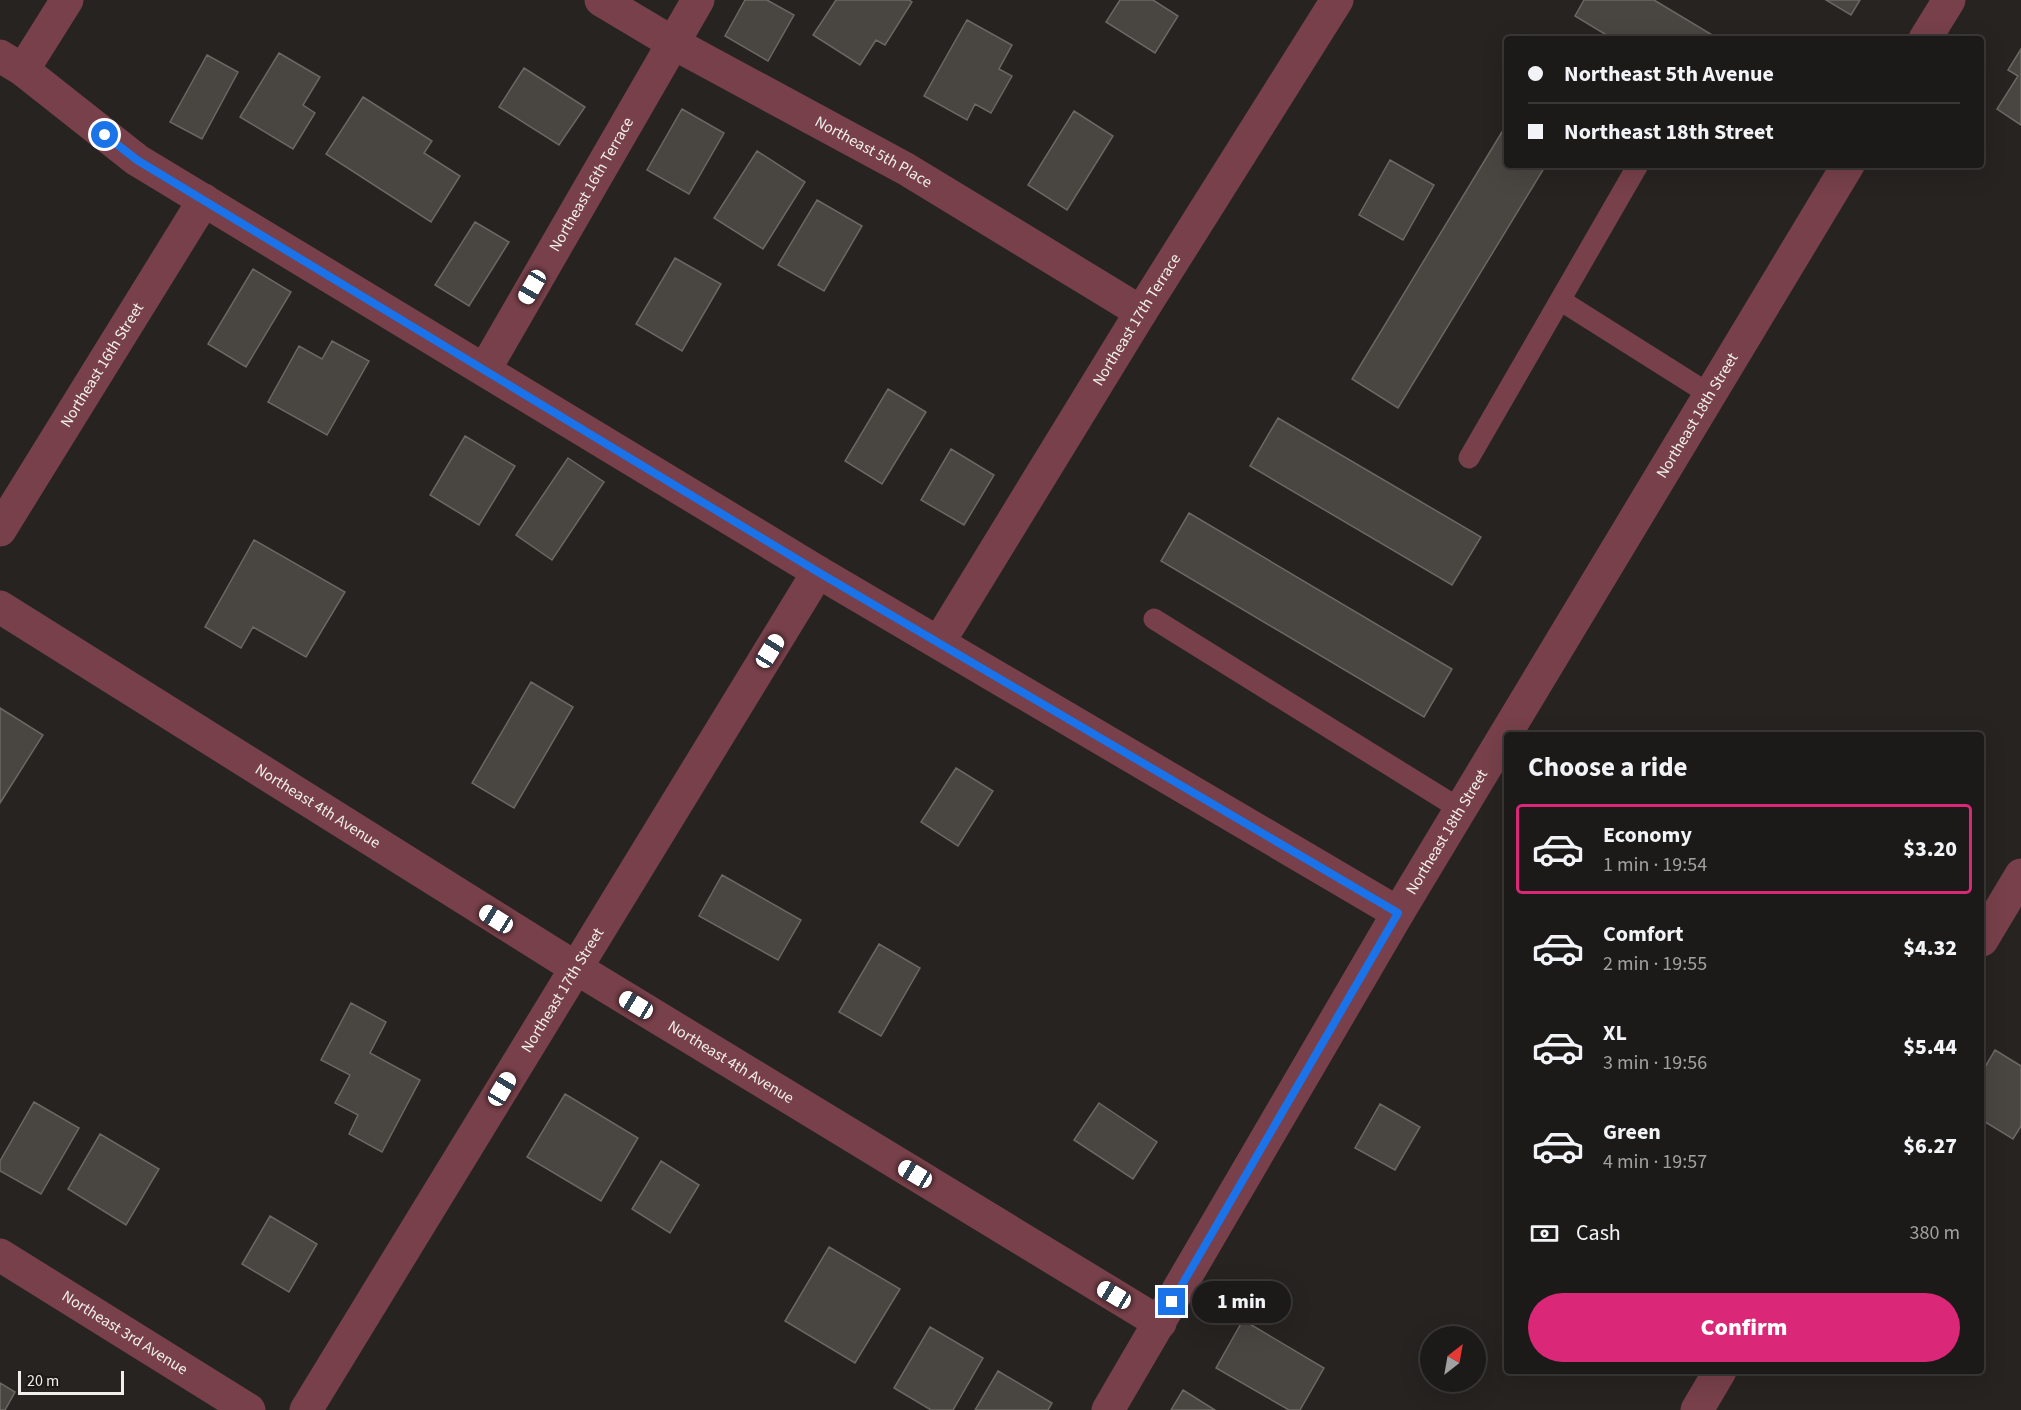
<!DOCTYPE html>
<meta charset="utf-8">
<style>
body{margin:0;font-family:"Source Sans 3",sans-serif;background:#252321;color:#f1f3f6;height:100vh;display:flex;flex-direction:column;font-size:22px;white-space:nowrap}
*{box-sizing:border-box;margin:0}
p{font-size:20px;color:#a0a1a2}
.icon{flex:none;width:33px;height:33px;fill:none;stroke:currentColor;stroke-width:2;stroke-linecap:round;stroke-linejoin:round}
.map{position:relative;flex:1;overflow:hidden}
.drawer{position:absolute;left:1504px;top:732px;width:480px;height:642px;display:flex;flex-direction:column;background:#1c1a18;border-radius:6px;box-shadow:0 6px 24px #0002,0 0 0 2px #3a3837}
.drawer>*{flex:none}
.guide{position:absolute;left:1504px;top:36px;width:480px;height:132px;border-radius:6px;box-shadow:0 6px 24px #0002,0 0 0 2px #3a3837;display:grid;align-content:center;height:132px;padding:0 24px;background:#1c1a18}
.needle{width:39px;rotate:31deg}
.fabs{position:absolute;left:1420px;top:1326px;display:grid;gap:12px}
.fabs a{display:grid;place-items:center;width:66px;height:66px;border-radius:50%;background:#1c1a18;box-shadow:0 6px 24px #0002,0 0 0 2px #3a3837;font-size:30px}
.scale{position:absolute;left:18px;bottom:15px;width:106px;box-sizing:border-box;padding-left:6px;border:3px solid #f0eeeb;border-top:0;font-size:16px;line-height:21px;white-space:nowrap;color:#f0eeeb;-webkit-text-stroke:4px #1c1a16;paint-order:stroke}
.end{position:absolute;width:27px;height:27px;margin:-14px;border:8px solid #1a73e8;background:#fff;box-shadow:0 0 0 3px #fff}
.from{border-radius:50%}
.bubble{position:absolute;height:42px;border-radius:21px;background:#1c1a18;box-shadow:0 6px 24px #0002,0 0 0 2px #3a3837;font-size:20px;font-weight:800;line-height:42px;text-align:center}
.car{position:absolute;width:18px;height:36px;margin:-18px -9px;border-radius:8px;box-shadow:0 0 4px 2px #0007;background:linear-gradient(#fff 24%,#345 0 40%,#fff 0 76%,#345 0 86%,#fff 0)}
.guide b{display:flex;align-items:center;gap:21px;height:57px;font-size:22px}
.guide b+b{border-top:2px solid #3a3837}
.guide i{width:15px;height:15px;background:#f1f3f6}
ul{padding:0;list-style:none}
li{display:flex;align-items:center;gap:18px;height:90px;margin:0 12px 9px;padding:0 12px;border:3px solid transparent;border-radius:6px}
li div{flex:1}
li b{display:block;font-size:22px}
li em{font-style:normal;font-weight:800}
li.on{border-color:#db2777}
li>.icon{width:54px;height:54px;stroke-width:1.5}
h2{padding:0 24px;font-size:27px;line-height:72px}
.pay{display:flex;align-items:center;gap:15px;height:66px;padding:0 24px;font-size:22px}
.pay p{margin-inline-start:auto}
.action{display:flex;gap:12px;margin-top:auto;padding:12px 24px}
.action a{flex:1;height:69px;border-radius:36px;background:#db2777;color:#fff;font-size:24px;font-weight:800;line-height:69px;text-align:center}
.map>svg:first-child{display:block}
</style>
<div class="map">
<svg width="2021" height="1410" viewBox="0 0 2021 1410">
<rect width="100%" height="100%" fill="#262320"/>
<path fill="#494642" stroke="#6b6863" stroke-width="1.5" d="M 745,0 L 767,0 L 794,15 L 768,61 L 725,36 Z
M 836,0 L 909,0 L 912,2 L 885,45 L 876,40 L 860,65 L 813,35 Z
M 1120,0 L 1153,0 L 1178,16 L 1155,53 L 1106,22 Z
M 1584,0 L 1654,0 L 1719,39 L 1613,39 L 1575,16 Z
M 1826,0 L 1860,0 L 1851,15 Z
M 967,20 L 1012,45 L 999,69 L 1012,76 L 991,113 L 975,104 L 967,120 L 924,96 Z
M 2021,49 L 2021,125 L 1997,109 L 2018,76 L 2008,70 Z
M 279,53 L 320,77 L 303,105 L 315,113 L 293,149 L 240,117 Z
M 207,55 L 238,72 L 202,139 L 170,122 Z
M 524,68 L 585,107 L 559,145 L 499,107 Z
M 363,97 L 432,141 L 424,153 L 460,176 L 431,222 L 326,154 Z
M 682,109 L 724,133 L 689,194 L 647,170 Z
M 1074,111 L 1113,136 L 1067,210 L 1028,185 Z
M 1508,122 L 1508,165 L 1546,165 L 1398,408 L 1352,379 Z
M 757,151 L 805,182 L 763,249 L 714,218 Z
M 1390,160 L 1434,185 L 1403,240 L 1359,215 Z
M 817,200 L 862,226 L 824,291 L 778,265 Z
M 475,222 L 509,242 L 469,306 L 435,285 Z
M 675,258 L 721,284 L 682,351 L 636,324 Z
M 253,269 L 291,292 L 246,367 L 208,344 Z
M 332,341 L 369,361 L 327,435 L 268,402 L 299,346 L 322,359 Z
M 888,389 L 926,412 L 882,484 L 845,461 Z
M 1278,418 L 1481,537 L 1452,585 L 1250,466 Z
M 465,436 L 515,466 L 479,525 L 430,495 Z
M 951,449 L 994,475 L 964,525 L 921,500 Z
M 568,458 L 604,482 L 552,560 L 516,535 Z
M 1189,513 L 1452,669 L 1424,717 L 1161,561 Z
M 254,540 L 345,592 L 306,657 L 253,627 L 241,648 L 205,627 Z
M 531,682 L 573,707 L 514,808 L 472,783 Z
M 0,708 L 43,735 L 0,803 Z
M 956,768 L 993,791 L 958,846 L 921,822 Z
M 722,875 L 801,920 L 778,960 L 699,916 Z
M 879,944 L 920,968 L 881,1036 L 839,1012 Z
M 351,1003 L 386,1022 L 370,1053 L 420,1080 L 382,1152 L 349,1134 L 358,1115 L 335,1103 L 350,1075 L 321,1060 Z
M 1995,1050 L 2021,1066 L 2021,1126 L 2013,1139 L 1982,1120 L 1982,1072 Z
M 565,1094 L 638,1138 L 601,1201 L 527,1157 Z
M 34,1102 L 79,1128 L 41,1194 L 0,1171 L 0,1161 Z
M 1099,1103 L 1157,1142 L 1133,1179 L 1074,1140 Z
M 1380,1104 L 1420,1127 L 1395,1170 L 1355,1148 Z
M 100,1134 L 159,1169 L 126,1225 L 68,1189 Z
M 661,1161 L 699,1185 L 670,1233 L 632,1209 Z
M 270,1216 L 317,1244 L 289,1292 L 242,1264 Z
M 829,1247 L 900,1289 L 855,1363 L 785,1321 Z
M 1243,1320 L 1324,1368 L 1300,1410 L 1289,1410 L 1216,1368 Z
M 930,1327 L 983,1358 L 953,1410 L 931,1410 L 894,1388 Z
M 998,1371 L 1052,1403 L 1048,1410 L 975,1410 Z
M 0,1383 L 15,1392 L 5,1410 L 0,1410 Z
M 1183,1390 L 1215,1410 L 1171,1410 Z"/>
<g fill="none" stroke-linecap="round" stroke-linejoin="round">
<path stroke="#77404a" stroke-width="21" d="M 1560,300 L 1709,394
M 1469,458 L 1638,165
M 1154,619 L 1460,809"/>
<g stroke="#77404a" stroke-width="33">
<path id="s1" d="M 601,0 L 673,43 L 906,169 L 1141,312"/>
<path d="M 1925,39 L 1949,0"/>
<path d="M 0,56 L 23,70 L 137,160 L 818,572 L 1398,913"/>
<path d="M 23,70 L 67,0"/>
<path id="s2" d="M 485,369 L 698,0"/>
<path id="s3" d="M 0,530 L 204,200"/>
<path id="s4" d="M 0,607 L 576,968 L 1160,1323"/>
<path id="s5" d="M 939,642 L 1141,312 L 1337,0"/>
<path d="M 1982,940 L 2021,875"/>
<path id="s6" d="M 0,1255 L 249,1410"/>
<path id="s7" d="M 306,1410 L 818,572"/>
<path id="s8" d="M 1108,1410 L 1398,913 L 1848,165"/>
<path d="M 1697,1410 L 1720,1371"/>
</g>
</g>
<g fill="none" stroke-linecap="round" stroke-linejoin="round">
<path stroke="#1a73e8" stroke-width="8" d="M 105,135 L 137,160 L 818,572 L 1398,913 L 1172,1302"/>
</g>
<g text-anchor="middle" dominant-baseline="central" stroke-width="5" stroke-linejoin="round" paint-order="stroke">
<g font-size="16" fill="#f0eeeb" stroke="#1c1a16">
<text stroke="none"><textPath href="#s1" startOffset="312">Northeast 5th Place</textPath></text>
<text stroke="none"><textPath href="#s2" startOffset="213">Northeast 16th Terrace</textPath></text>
<text stroke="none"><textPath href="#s5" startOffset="378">Northeast 17th Terrace</textPath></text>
<text stroke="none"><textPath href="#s3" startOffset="194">Northeast 16th Street</textPath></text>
<text stroke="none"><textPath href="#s8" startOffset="1156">Northeast 18th Street</textPath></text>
<text stroke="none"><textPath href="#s4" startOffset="375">Northeast 4th Avenue</textPath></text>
<text stroke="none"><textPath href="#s8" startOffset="670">Northeast 18th Street</textPath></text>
<text stroke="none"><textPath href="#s7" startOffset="492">Northeast 17th Street</textPath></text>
<text stroke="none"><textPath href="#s4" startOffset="861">Northeast 4th Avenue</textPath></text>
<text stroke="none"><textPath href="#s6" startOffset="147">Northeast 3rd Avenue</textPath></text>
</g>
</g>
</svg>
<div class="fabs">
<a><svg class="needle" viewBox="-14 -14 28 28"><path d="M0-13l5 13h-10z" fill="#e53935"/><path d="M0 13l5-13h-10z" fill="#a0a1a2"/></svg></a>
</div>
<div class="scale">20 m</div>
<i class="end from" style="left:105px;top:135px"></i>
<i class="end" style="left:1172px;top:1302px"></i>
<div class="bubble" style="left:1192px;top:1281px;width:99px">1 min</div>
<i class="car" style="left:532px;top:287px;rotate:210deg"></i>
<i class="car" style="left:770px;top:651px;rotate:32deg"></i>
<i class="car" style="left:496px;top:919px;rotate:302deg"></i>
<i class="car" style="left:636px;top:1005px;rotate:301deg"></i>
<i class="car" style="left:502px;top:1089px;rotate:31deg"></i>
<i class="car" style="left:915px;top:1174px;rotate:301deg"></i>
<i class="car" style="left:1114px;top:1295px;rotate:301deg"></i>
<div class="guide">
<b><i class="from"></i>Northeast 5th Avenue</b>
<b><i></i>Northeast 18th Street</b>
</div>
<section class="drawer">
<h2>Choose a ride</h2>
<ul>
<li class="on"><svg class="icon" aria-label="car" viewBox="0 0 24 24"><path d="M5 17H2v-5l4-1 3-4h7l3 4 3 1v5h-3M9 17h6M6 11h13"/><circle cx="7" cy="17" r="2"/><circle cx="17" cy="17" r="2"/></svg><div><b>Economy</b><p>1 min · 19:54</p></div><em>$3.20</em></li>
<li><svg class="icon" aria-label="car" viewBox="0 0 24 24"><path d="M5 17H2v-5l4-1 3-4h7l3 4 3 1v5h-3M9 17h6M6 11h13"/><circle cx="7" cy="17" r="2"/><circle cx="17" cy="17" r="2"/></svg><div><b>Comfort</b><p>2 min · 19:55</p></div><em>$4.32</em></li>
<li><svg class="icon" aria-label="car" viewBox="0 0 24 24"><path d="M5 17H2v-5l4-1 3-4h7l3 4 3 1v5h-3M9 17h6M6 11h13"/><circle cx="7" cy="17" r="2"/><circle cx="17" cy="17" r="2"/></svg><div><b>XL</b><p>3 min · 19:56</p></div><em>$5.44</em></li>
<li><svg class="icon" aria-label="car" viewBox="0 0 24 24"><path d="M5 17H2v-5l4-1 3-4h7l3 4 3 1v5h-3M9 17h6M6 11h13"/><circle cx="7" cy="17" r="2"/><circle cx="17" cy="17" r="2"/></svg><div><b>Green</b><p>4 min · 19:57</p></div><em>$6.27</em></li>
</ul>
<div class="pay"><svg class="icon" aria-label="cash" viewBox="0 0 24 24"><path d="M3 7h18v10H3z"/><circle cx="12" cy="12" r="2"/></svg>Cash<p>380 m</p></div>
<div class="action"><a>Confirm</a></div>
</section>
</div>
